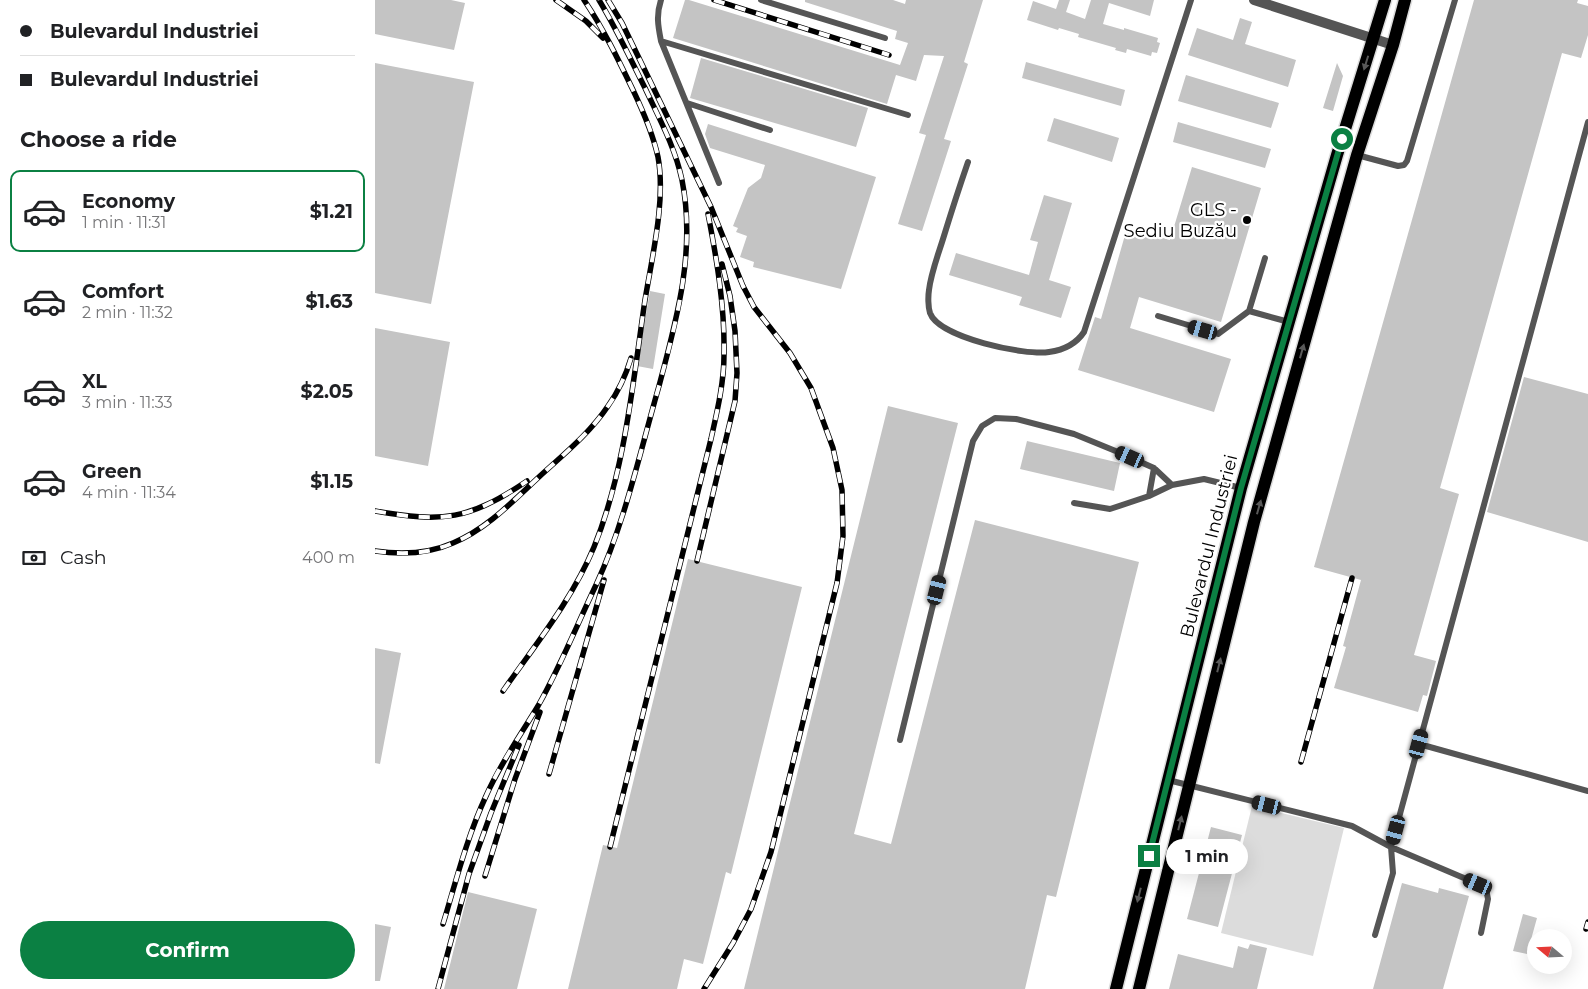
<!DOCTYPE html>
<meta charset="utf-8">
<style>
body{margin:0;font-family:Montserrat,sans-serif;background:#f6f6f6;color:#202124;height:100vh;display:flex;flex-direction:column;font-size:19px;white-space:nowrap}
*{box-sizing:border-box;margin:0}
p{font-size:16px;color:#757577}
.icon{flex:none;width:28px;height:28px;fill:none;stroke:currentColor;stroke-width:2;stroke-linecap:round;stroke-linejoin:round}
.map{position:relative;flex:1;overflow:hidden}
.drawer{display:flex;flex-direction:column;background:#fff;width:375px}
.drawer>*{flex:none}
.banner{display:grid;align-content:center;height:110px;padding:0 20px;background:#fff}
.needle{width:32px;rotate:289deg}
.controls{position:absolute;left:1152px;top:929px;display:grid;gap:10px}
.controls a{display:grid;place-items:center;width:45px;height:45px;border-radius:50%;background:#fff;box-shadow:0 5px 20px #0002;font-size:25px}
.end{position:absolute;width:22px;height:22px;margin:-11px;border:6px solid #0b8043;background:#fff;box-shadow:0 0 0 2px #fff}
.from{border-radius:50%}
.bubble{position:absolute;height:35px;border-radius:18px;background:#fff;box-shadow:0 5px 20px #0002;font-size:16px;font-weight:700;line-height:35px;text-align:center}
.car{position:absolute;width:15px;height:30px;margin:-15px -8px;border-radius:6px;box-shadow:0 0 4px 1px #0007;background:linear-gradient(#222 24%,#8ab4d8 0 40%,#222 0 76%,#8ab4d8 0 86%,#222 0)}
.banner b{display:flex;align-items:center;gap:18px;height:48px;font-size:19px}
.banner b+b{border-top:1px solid #e0e0e0}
.banner i{width:12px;height:12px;background:#202124}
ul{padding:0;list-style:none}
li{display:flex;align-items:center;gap:15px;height:82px;margin:0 10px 8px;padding:0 10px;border:2px solid transparent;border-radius:10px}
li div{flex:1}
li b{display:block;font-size:19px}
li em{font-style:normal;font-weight:700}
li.on{border-color:#0b8043}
li>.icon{width:45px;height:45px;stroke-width:1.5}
h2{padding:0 20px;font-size:22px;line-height:60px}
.pay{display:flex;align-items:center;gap:12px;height:55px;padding:0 20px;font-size:19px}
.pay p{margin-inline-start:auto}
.cta{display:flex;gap:10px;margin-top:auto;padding:10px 20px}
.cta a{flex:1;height:58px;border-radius:30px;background:#0b8043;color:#fff;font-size:20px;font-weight:700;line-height:58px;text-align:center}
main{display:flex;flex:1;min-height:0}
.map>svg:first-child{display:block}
</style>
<main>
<section class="drawer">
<div class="banner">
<b><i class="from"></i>Bulevardul Industriei</b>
<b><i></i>Bulevardul Industriei</b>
</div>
<h2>Choose a ride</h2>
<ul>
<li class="on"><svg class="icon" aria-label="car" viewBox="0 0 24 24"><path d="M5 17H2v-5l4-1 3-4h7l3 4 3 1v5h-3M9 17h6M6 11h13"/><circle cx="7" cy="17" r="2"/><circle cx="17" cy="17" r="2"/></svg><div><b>Economy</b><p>1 min · 11:31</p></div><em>$1.21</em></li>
<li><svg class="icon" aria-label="car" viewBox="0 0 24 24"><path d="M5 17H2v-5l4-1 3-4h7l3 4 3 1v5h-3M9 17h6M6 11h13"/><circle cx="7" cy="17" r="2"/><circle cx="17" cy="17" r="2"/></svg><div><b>Comfort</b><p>2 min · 11:32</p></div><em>$1.63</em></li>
<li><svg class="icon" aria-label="car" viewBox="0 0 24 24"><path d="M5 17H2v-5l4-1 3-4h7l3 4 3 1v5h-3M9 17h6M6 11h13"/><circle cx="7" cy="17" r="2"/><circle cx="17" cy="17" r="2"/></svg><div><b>XL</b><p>3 min · 11:33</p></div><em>$2.05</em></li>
<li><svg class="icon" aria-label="car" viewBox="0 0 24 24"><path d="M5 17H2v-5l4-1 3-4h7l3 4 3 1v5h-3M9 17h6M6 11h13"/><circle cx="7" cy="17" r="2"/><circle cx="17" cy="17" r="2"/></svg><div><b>Green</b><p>4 min · 11:34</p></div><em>$1.15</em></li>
</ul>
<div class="pay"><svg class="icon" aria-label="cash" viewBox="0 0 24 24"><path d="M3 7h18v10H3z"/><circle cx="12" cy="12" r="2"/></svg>Cash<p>400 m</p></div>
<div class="cta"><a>Confirm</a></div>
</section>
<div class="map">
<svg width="1213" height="989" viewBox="0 0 1213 989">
<rect width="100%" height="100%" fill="#fff"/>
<path fill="#dcdcdc" d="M 877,806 L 969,828 L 938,956 L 846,933 Z"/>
<path fill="#c4c4c4" d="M 0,0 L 76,0 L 90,3 L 79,50 L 0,34 Z
M 310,0 L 314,0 L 525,65 L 533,43 L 520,39 L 522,31 L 430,2 L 430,0 L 518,0 L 530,4 L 531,0 L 608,0 L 589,62 L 593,64 L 569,139 L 576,141 L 547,231 L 523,224 L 551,135 L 544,133 L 569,56 L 549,55 L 541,81 L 521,75 L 512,104 L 298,38 Z
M 684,0 L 695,0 L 691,12 L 710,19 L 716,0 L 779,0 L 775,16 L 734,3 L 728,24 L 749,30 L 749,28 L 783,38 L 782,42 L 785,43 L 782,53 L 777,52 L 776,56 L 752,49 L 751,53 L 740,50 L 741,48 L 703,37 L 704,34 L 684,28 L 683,30 L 652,20 L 658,1 L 681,9 Z
M 1099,0 L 1203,0 L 1202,3 L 1213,6 L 1213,35 L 1206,58 L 1187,53 L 1065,488 L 1084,494 L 1039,655 L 1061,661 L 1052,696 L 1048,695 L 1043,712 L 959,688 L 971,647 L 968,646 L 986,580 L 939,567 Z
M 865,18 L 877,22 L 870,44 L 921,60 L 913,87 L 813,55 L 822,28 L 858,40 Z
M 326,58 L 493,108 L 481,147 L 315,98 Z
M 651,62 L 750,90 L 746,106 L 647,78 Z
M 0,63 L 99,82 L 56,304 L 0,293 Z
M 962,63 L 968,76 L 958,111 L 948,108 Z
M 811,75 L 904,103 L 896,128 L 803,101 Z
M 679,118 L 744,138 L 737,162 L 672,141 Z
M 803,122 L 896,149 L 890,168 L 798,142 Z
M 333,124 L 501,177 L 466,289 L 378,267 L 379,262 L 365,257 L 372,236 L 361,232 L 363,228 L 358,226 L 373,188 L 386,178 L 390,165 L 335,148 L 330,134 Z
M 817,167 L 886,188 L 846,322 L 764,297 L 755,328 L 856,359 L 839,412 L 703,370 L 720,317 L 726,319 L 752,228 L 795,240 Z
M 669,195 L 697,203 L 674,280 L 696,287 L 686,318 L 644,305 L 647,297 L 574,275 L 581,253 L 654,275 L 663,242 L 655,240 Z
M 275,291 L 290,294 L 278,369 L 262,366 Z
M 0,328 L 75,342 L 53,466 L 0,456 Z
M 1149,377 L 1213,394 L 1213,542 L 1112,512 Z
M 513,406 L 583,423 L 479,834 L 516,844 L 600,520 L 764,562 L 681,897 L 672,895 L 650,989 L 369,989 Z
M 652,441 L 745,463 L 739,491 L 645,469 Z
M 313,559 L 427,587 L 356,874 L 351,872 L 328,964 L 309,959 L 302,989 L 193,989 L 228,845 L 242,848 Z
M 0,648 L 26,653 L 5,764 L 0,763 Z
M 836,827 L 867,835 L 843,927 L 812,919 Z
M 1027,883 L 1063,893 L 1064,888 L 1094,896 L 1068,989 L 998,989 Z
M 93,892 L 162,909 L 142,989 L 69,989 Z
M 1148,914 L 1162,918 L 1152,954 L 1138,951 Z
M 0,924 L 16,927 L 5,981 L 0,981 Z
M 875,944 L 892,948 L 882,989 L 794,989 L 803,954 L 858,968 L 863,946 L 873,949 Z"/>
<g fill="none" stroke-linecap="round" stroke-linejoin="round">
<g stroke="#dbdbdb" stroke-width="15">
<path id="primary" d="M 741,989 L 866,488 L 962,155 L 1010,0
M 764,989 L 879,522 L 982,155 L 1018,45 L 1030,0"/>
</g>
<path stroke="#555" stroke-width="6" d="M 286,0 C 281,15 283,26 286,41 L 344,183
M 386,0 L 510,38
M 286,41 L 533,115
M 312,103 L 395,130
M 982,155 L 1023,166 L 1029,165 L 1032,161 L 1080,0
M 593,162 C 584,188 576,213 568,239 C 563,255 556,273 554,290 C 553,296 553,307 555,313 C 564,338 651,356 674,352 C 689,350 701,344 709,332 L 816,0
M 874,311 L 890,258
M 783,316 L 843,334 L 874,311 L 914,322
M 774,496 L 779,468
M 699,503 L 735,509 L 774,496 L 797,485 L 829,479 L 866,488
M 525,740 L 598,441 L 607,426 L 620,418 L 641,419 L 699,434 L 743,452 L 779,468 L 797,485
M 1044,744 L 1213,791
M 793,780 L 977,826 L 1016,847 L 1103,884 L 1111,889 L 1113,899 L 1106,933
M 1000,935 L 1018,873 L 1016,847 L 1213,122"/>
<path stroke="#555" stroke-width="10" d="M 879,0 L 1018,45"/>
<use href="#primary" stroke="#000" stroke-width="12"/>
<g stroke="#000" stroke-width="5.5">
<path id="rail" d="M 181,0 L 211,21 L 228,38
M 233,0 L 247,23 L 336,207 L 368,286 L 379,307 L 415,353 L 436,388 L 458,448 L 467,490 L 468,536 L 462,583 L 396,852 L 376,909 L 358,943 L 329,989
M 339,0 L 514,55
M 0,511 C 68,523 94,520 152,481
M 0,551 C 27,555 53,554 78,543 C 112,529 138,501 165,476 C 189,454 215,433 233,406 C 243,392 251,375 256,358
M 322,561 L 360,401 L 362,373 L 360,331 L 355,296 L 347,264
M 128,691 C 160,645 197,600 219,547 C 250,471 258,381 270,300 C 277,257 291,200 283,157 C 278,134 268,111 258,90 C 243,59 228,28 209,0
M 926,762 L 977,578
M 174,774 L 229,580
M 235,847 L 336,439 C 342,412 349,383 349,355 C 350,308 342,260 333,214
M 110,876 L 140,779 L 165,712
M 68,924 C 81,881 92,837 111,796 C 125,764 145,736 163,706 C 185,667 202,625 221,585 C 250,522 265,452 284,386 C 302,319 321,250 307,180 C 300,147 284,118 270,88 C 255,58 241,28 224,0
M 1211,929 L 1213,922
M 63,989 L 94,874 L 116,813 L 144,745"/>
</g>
<use href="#rail" stroke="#fff" stroke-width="4" stroke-dasharray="11" stroke-linecap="butt"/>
</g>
<defs><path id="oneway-solid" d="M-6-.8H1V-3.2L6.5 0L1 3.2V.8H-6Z" transform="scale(1.25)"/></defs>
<g fill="#595959">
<use href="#oneway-solid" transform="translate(991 63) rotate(107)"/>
<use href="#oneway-solid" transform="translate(927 351) rotate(-74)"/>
<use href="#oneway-solid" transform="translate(884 507) rotate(-74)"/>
<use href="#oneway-solid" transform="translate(844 665) rotate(-76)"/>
<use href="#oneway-solid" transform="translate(805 823) rotate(-76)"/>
<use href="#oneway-solid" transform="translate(764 895) rotate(104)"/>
</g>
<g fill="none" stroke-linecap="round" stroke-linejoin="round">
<path stroke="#0b8043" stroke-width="6" d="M 774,856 L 866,488 L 967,139"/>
</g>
<circle fill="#000" stroke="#fff" stroke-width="2" cx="872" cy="220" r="5"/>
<g text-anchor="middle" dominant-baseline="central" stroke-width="4.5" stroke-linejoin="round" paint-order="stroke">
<g font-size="18" fill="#000" stroke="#fff" text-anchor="end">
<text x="862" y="210">GLS -<tspan x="862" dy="21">Sediu Buzău</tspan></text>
</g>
<g font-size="18" fill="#000" stroke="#fff">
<text transform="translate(834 546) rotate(-76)">Bulevardul Industriei</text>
</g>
</g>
</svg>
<div class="controls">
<a><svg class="needle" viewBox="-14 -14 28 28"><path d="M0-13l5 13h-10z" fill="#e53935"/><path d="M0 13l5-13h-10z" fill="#757577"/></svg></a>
</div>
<i class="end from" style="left:967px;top:139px"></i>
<i class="end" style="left:774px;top:856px"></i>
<div class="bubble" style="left:791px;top:839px;width:82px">1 min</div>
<i class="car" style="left:828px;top:330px;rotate:286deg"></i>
<i class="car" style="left:755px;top:457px;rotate:294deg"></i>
<i class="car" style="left:562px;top:590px;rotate:14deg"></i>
<i class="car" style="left:1044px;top:744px;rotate:15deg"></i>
<i class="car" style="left:892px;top:805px;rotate:284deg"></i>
<i class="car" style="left:1021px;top:830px;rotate:195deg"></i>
<i class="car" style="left:1103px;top:884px;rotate:293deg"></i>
</div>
</main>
